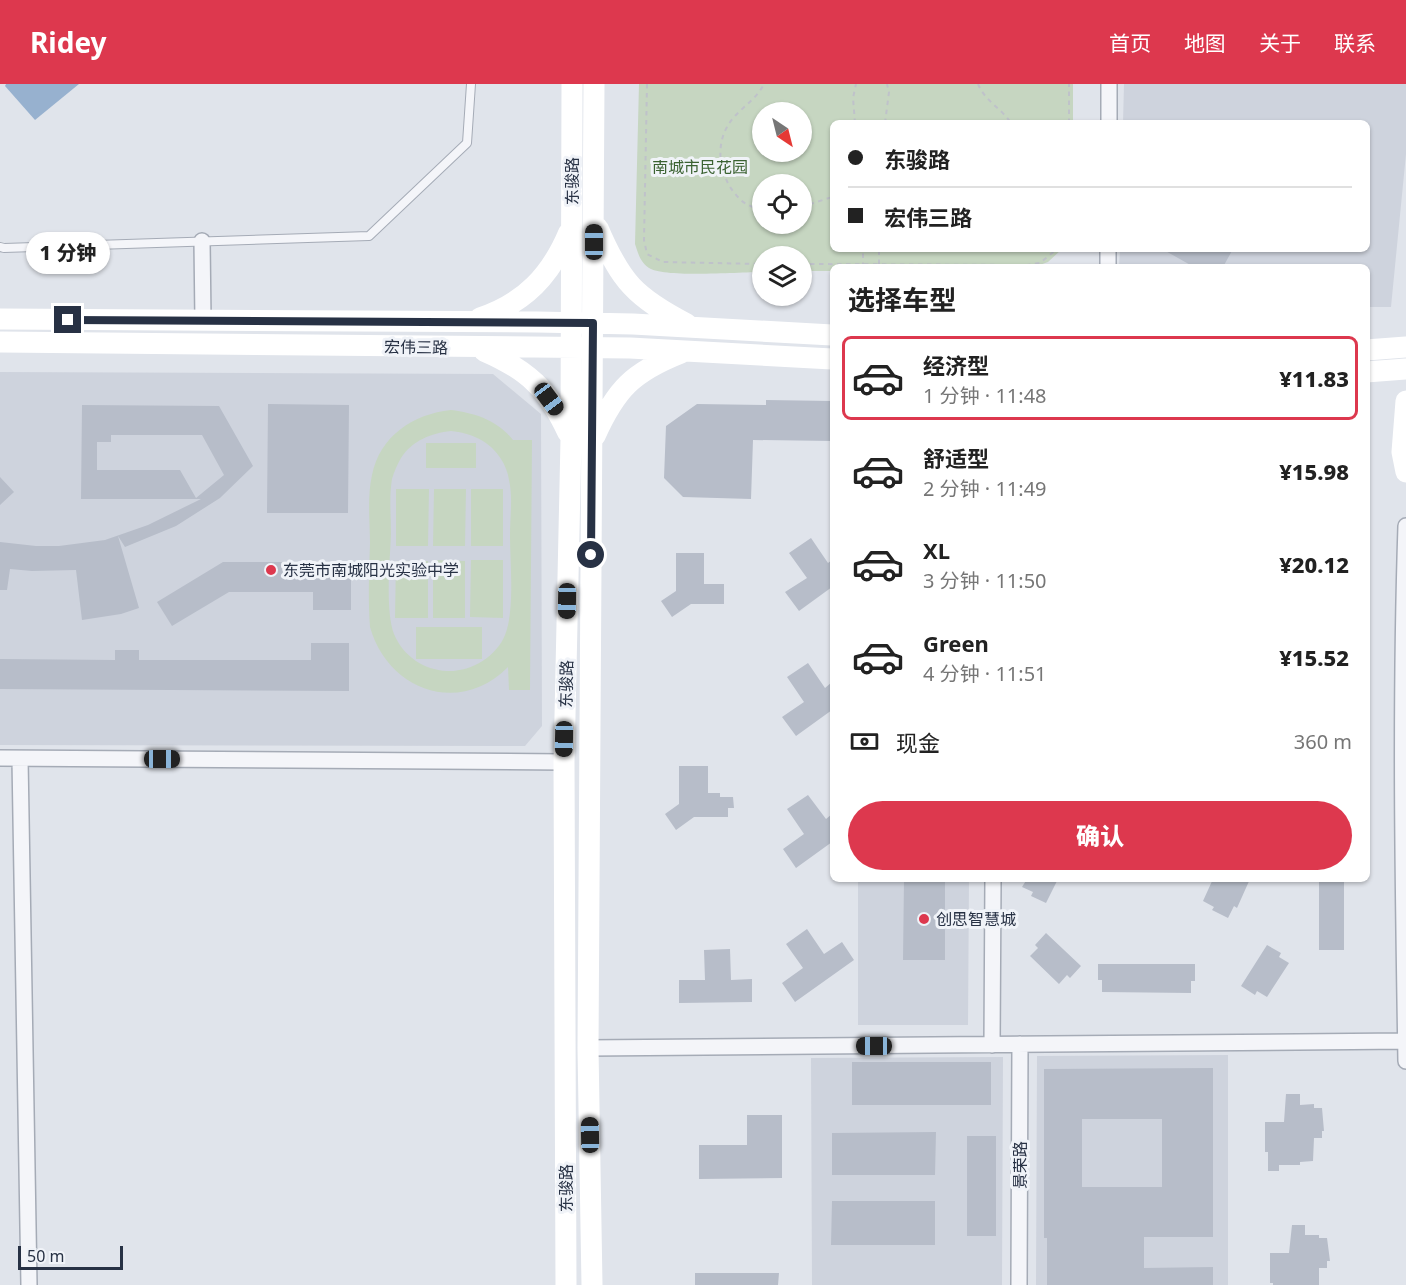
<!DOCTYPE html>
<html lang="zh">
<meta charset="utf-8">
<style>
body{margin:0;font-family:"Noto Sans","Noto Sans SC",sans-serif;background:#f2f2f2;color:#222;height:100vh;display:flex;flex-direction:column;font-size:22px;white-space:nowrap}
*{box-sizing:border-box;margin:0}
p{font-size:20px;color:#767676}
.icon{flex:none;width:33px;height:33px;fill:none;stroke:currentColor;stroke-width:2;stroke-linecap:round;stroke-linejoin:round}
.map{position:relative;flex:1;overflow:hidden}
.sheet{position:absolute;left:830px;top:180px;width:540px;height:618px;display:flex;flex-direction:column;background:#fff;border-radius:9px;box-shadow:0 2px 4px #0004}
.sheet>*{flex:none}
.hud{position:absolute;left:830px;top:36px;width:540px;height:132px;border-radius:9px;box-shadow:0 2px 4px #0004;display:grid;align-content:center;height:132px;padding:0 18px;background:#fff}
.needle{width:39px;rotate:145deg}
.fabs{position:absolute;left:752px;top:18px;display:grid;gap:12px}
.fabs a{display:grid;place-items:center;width:60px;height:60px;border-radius:50%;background:#fff;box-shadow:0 2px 4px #0004;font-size:30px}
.scale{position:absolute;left:18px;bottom:15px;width:105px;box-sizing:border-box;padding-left:6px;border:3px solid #273144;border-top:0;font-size:16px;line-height:21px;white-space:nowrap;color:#273144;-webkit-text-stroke:4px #f0f3f8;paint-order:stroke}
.end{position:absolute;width:27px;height:27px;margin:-14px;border:8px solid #273144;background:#fff;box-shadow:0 0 0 3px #fff}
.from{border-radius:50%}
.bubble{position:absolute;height:42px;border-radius:21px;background:#fff;box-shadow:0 2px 4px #0004;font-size:20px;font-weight:800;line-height:42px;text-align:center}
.car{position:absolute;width:18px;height:36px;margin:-18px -9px;border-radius:8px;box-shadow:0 0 4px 2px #0007;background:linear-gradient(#222 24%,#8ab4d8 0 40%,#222 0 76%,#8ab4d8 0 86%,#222 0)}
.hud b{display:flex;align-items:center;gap:21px;height:57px;font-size:22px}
.hud b+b{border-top:2px solid #e0e0e0}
.hud i{width:15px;height:15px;background:#222}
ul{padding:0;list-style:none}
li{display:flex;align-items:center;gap:18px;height:84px;margin:0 12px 9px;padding:0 6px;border:3px solid transparent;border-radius:9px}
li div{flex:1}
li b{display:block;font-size:22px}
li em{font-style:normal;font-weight:800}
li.active{border-color:#dd384e}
li>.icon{width:54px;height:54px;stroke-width:1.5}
h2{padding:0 18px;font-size:27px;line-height:72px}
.pay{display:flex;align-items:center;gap:15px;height:66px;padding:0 18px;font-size:22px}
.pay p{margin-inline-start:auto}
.action{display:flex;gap:12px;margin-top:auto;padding:12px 18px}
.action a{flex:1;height:69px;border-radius:36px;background:#dd384e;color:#fff;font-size:24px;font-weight:800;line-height:69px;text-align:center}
header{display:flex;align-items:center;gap:36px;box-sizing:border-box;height:84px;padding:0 30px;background:#dd384e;color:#fff}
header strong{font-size:28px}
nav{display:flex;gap:33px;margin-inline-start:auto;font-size:21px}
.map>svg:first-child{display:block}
</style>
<header>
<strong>Ridey</strong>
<nav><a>首页</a><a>地图</a><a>关于</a><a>联系</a></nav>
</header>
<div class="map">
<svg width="1406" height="1201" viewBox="0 0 1406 1201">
<rect width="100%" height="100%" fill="#e0e4eb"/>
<path fill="#ced3dd" d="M 1124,0 L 1406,0 L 1406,70 L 1391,223 L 1367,223 L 1366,183 L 1119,183 L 1120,165 L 1366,165 L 1366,39 L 1123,39 Z
M 0,288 L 493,290 L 541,330 L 542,642 L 525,662 L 0,661 Z
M 858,795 L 969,795 L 968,941 L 858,941 Z
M 1228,971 L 1228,1201 L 1036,1201 L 1037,972 Z
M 1003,973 L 1002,1201 L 812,1201 L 811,974 Z"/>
<path fill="#c6d6c1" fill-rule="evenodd" d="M 639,0 L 1073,0 L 1073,39 L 832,39 L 832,165 L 1062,165 L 1048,178 L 1034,183 L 832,183 L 832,187 L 801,187 L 801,172 L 762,172 L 762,188 C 740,188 664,194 649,184 C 640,178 638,169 635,160 ZM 801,28 L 801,68 L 762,68 L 762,28 ZM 762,100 L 801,100 L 801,140 L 762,140 Z
M 451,326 C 475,329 497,336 513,356 L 532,356 L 530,606 L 509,606 L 508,583 C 460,632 388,607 370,543 C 368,516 369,488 370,460 C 370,438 367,413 372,391 C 380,352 413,330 451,326 ZM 451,347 C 471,349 490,357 501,375 C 505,381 508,389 509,396 C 513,413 510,433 510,451 C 510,478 515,526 505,551 C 496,573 471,588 447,587 C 424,586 403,572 394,550 C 385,526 390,477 391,450 C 391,432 389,413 392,395 C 394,388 397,381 401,374 C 412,357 431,349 451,347 Z
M 426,359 L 476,359 L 476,384 L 426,384 Z
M 396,405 L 429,405 L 428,462 L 396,462 Z
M 434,405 L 466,405 L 465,462 L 433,462 Z
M 471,405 L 503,405 L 503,462 L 471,462 Z
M 433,476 L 465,477 L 465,534 L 433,534 Z
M 471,476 L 503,476 L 503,534 L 470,533 Z
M 396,477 L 428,477 L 428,534 L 395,534 Z
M 416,543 L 482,543 L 482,575 L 416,575 Z"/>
<path fill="#97b1cf" d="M 6,0 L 79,0 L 35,36 L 5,2 Z"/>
<path fill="#b7bdc9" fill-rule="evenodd" d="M 1162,165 L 1233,165 L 1223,183 L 1194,183 Z
M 766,316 L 832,317 L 832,357 L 753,356 L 751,415 L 683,413 L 664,394 L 666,342 L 697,320 L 766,321 Z
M 268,320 L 349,321 L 348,429 L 267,429 Z
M 82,321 L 219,322 L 253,382 L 220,414 L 176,442 L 125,463 L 118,452 L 139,524 L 121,530 L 82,536 L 76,486 L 32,487 L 10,485 L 7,506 L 0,506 L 0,458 L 36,462 L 59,462 L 105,456 L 148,441 L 201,415 L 81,415 ZM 111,351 L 202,351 L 224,391 L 196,414 L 180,386 L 97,386 L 97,358 L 111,358 Z
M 0,393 L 14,408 L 0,421 Z
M 811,454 L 828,479 L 832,476 L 832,503 L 799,527 L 785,508 L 807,494 L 789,469 Z
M 676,469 L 704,469 L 704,500 L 724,500 L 724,520 L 691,520 L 672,533 L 661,517 L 676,507 Z
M 223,478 L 351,478 L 351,526 L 313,526 L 313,508 L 229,508 L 172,542 L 157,518 Z
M 311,559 L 349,559 L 349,607 L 0,605 L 0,575 L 115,576 L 115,566 L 139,566 L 139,576 L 311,576 Z
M 808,579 L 825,604 L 832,598 L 832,626 L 796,652 L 782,633 L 804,618 L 787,593 Z
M 679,682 L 708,682 L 708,709 L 720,709 L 720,713 L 733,713 L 734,724 L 728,724 L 728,733 L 694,733 L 676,746 L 665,730 L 679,720 Z
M 808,711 L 826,735 L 832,730 L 832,758 L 796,784 L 783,765 L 804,750 L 787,725 Z
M 904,795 L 945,795 L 945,876 L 903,876 Z
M 1027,795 L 1058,795 L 1046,819 L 1031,812 L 1033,808 L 1022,803 Z
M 1213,795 L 1250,795 L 1237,824 L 1234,822 L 1228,834 L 1212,826 L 1214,823 L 1203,817 Z
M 1319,795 L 1344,795 L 1344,866 L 1319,866 Z
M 807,845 L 824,870 L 842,858 L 854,876 L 795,918 L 782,899 L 803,884 L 786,860 Z
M 1046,849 L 1081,882 L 1070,894 L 1067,891 L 1059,900 L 1030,872 L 1038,864 L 1035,861 Z
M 1267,861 L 1281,869 L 1279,873 L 1289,879 L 1267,913 L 1257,907 L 1255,911 L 1241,902 Z
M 730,865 L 731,896 L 752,895 L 752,918 L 679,919 L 679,896 L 705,896 L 704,866 Z
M 1098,880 L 1195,880 L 1195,897 L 1191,897 L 1191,909 L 1102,908 L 1102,896 L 1098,896 Z
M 852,978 L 991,978 L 991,1021 L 852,1021 Z
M 1213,984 L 1213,1153 L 1144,1153 L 1144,1184 L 1213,1183 L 1213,1201 L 1047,1201 L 1047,1154 L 1044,1154 L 1044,985 ZM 1082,1035 L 1162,1035 L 1162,1103 L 1082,1103 Z
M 1286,1010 L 1300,1010 L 1300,1021 L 1314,1020 L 1314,1024 L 1322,1024 L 1324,1047 L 1322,1047 L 1322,1054 L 1314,1054 L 1313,1077 L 1300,1078 L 1300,1081 L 1279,1081 L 1279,1087 L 1268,1087 L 1268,1068 L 1265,1068 L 1265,1038 L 1284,1038 Z
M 747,1031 L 782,1031 L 782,1094 L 699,1095 L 699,1061 L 747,1061 Z
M 936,1048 L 935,1091 L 832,1091 L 832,1049 Z
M 967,1052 L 996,1052 L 996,1152 L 967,1152 Z
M 832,1117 L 935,1117 L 935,1161 L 831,1161 Z
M 1292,1141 L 1305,1141 L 1305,1151 L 1319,1151 L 1319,1154 L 1327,1154 L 1330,1177 L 1327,1177 L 1327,1184 L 1319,1184 L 1319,1201 L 1273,1201 L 1273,1199 L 1270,1199 L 1270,1169 L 1289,1169 Z
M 695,1189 L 779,1189 L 778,1201 L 695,1201 Z"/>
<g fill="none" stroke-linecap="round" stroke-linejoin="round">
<g stroke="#a5abb6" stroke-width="10">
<path id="lane" d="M 0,163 L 4,164 L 369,152 L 467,59 L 471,0"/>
</g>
<g stroke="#a5abb6" stroke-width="18">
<path id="street" d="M 1109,39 L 1109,0
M 202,157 L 203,236
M 1108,183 L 1108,165
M 1406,442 C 1400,621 1403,799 1406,977
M 0,674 L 564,678
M 20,675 L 29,1201
M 992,961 L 993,795
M 588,964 L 1406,957
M 1019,1201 L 1020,960"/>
</g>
<path stroke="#bfc2ca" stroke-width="2" stroke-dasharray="4.5 4.5" stroke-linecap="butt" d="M 647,0 L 644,156 L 647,170 L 663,178 L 762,180
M 978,0 C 985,17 1001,24 1011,39
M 855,39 L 853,14 L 856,0
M 885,39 L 889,8 L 887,0
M 1069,39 L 1069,0
M 801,123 L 832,113
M 762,126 C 755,124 746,121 741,116 C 721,98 714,66 727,43 C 736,26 755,18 764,0
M 801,180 L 1027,181 L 1040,179 L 1057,165
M 879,180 L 879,165
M 863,183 L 863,165"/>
<use href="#lane" stroke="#f4f5f9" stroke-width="8"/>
<use href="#street" stroke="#f4f5f9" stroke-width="15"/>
<path stroke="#fff" stroke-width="21" d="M 598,144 C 621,198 635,213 687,240
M 480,234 C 525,219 551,191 569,148
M 0,235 L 537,238 L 633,240 L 832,251
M 0,258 L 630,264 L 832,275
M 1366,266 L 1406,263
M 484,267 C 528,286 548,305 568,349
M 1366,288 L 1406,285
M 1406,317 L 1402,368 L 1406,388
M 595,352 C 616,305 633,288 681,269
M 566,1201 L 564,678 L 571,355 L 572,0
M 592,1201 L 588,964 L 594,0"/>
</g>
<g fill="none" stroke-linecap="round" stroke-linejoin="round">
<path stroke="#273144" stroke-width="8" d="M 68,236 L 593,239 L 591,471"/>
</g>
<g fill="#dd384e" stroke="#f0f3f8" stroke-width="2">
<circle cx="271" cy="486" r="6"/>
<circle cx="924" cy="835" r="6"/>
</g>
<g text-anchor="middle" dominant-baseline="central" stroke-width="6" stroke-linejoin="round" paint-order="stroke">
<g font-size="16" fill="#3b6232" stroke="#f0f3f8">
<text x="700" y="83">南城市民花园</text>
</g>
<g font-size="16" fill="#273144" stroke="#f0f3f8">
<text transform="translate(572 97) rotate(-90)">东骏路</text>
<text transform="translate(416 263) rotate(1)">宏伟三路</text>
<text transform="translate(566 600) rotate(-89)">东骏路</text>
<text transform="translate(1020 1081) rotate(-90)">景荣路</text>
<text transform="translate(566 1104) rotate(-90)">东骏路</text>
</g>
<g font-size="16" fill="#273144" stroke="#f0f3f8" text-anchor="start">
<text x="283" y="486">东莞市南城阳光实验中学</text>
<text x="936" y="835">创思智慧城</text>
</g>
</g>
</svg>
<div class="fabs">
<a><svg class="needle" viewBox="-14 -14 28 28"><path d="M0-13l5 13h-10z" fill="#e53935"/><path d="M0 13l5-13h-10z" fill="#767676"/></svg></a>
<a><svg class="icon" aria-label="locate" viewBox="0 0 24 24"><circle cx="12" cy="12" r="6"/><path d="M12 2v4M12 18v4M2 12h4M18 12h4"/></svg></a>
<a><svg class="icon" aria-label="layers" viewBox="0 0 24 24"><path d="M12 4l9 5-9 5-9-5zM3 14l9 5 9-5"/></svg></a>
</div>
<div class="scale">50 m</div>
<i class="end from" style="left:591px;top:471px"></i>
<i class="end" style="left:68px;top:236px"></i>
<div class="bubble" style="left:26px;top:148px;width:84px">1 分钟</div>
<i class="car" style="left:594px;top:158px;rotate:0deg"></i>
<i class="car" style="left:549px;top:315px;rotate:143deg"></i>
<i class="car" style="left:567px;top:517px;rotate:181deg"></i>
<i class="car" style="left:564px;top:655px;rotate:181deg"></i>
<i class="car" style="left:162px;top:675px;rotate:90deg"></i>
<i class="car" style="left:874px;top:962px;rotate:270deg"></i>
<i class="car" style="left:590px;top:1051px;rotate:359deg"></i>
<div class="hud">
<b><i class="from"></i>东骏路</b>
<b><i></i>宏伟三路</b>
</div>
<section class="sheet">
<h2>选择车型</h2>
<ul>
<li class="active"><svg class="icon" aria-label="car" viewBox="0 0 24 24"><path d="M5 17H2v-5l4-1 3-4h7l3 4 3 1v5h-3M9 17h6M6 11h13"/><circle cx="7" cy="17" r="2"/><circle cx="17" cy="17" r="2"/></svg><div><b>经济型</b><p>1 分钟 · 11:48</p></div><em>¥11.83</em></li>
<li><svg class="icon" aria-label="car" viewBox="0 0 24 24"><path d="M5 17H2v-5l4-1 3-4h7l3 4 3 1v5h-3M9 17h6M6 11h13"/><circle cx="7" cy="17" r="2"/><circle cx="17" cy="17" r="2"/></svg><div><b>舒适型</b><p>2 分钟 · 11:49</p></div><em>¥15.98</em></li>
<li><svg class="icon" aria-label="car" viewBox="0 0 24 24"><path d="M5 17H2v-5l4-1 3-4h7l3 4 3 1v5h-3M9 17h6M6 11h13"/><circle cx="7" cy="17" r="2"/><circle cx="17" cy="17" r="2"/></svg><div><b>XL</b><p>3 分钟 · 11:50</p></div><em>¥20.12</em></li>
<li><svg class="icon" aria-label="car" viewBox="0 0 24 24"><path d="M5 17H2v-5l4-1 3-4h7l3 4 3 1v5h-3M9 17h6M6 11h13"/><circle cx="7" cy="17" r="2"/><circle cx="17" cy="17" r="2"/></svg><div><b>Green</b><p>4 分钟 · 11:51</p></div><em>¥15.52</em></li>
</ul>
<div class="pay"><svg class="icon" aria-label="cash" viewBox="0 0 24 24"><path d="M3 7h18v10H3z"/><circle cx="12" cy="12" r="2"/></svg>现金<p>360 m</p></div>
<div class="action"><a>确认</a></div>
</section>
</div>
